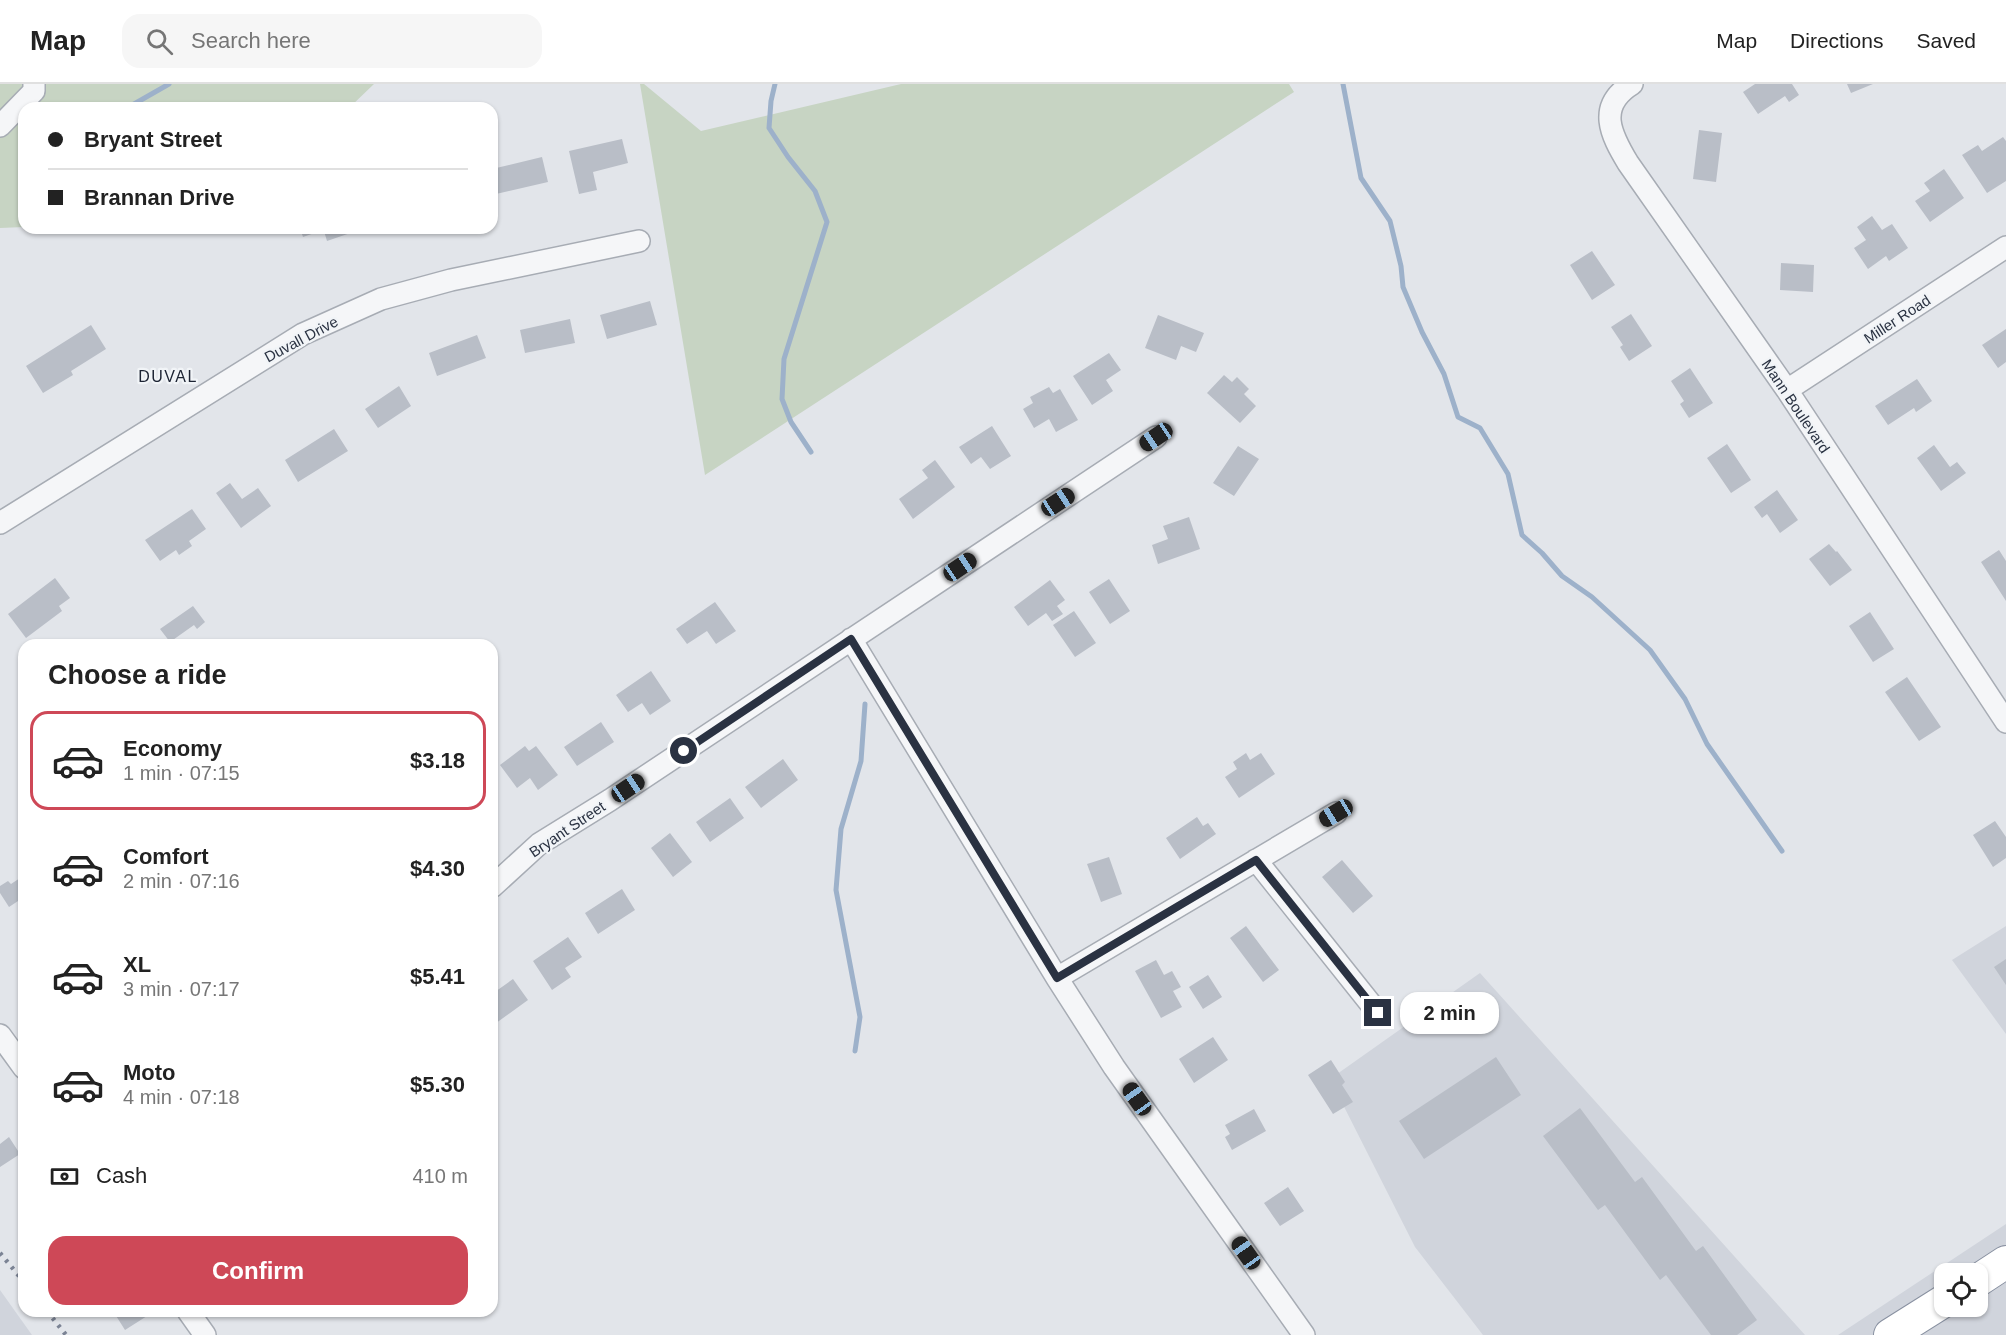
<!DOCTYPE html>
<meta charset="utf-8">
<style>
body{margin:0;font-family:Arial,sans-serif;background:#f6f6f6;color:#222;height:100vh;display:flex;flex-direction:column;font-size:22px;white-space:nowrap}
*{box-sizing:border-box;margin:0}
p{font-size:20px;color:#767676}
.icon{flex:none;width:33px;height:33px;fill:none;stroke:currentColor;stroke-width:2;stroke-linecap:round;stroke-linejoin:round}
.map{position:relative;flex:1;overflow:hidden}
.sheet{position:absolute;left:18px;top:555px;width:480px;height:678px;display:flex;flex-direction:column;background:#fff;border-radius:18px;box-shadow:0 2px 4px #0004}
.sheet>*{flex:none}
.top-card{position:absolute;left:18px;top:18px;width:480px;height:132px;border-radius:18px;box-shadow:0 2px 4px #0004;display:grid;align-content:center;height:132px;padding:0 30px;background:#fff}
.tools{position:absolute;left:1934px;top:1179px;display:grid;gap:12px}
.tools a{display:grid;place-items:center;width:54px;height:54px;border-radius:12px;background:#fff;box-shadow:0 2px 4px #0004;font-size:30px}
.end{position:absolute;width:27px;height:27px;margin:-14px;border:8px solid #2a3242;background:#fff;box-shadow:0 0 0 3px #fff}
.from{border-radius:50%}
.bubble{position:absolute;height:42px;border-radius:18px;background:#fff;box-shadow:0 2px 4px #0004;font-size:20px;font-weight:700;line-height:42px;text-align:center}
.car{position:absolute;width:18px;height:36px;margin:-18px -9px;border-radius:8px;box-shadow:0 0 4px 2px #0007;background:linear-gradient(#222 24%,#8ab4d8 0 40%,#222 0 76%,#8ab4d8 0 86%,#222 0)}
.top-card b{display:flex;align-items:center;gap:21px;height:57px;font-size:22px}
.top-card b+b{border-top:2px solid #e0e0e0}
.top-card i{width:15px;height:15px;background:#222}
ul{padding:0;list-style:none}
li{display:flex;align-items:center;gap:18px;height:99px;margin:0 12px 9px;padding:0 18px;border:3px solid transparent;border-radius:18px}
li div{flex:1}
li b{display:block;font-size:22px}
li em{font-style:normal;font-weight:700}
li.on{border-color:#ce4857}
li>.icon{width:54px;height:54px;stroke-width:1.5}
h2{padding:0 30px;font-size:27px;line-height:72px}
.pay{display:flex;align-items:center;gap:15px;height:66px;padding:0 30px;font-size:22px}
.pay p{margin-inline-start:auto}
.primary-button{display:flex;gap:12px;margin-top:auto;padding:12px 30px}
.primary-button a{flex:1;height:69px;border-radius:18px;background:#ce4857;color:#fff;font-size:24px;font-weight:700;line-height:69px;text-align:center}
header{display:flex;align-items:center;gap:36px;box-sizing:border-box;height:84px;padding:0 30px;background:#fff;border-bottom:2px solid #e0e0e0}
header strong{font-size:28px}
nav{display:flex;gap:33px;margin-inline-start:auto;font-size:21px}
.search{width:420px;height:54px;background:#f6f6f6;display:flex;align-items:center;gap:15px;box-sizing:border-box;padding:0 21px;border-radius:18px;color:#767676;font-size:22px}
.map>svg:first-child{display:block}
</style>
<header>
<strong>Map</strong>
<div class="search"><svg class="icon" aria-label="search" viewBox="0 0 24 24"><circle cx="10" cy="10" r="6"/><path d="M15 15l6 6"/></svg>Search here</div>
<nav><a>Map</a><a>Directions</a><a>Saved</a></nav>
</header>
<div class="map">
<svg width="2006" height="1251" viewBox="0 0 2006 1251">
<rect width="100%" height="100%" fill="#e2e5ea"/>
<path fill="#d0d4dc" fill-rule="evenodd" d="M 2006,842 L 2006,950 L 1952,876 Z
M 1480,889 L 1805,1251 L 1483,1251 L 1415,1163 L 1330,995 Z
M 2006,1140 L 2006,1251 L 1838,1251 ZM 1944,1190 L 1977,1190 L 1977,1222 L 1944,1222 Z
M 0,1206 L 32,1251 L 0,1251 Z"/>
<path fill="#c7d4c3" d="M 0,0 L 374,0 L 349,24 L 24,24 L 24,143 L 0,144 Z
M 640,0 L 644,0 L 701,47 L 901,0 L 1289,0 L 1294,8 L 705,391 Z
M 89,144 L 223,144 C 179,155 134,145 89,144 Z"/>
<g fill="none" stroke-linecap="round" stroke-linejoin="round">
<path stroke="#9db1ca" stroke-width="5" d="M 775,0 L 771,17 L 769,44 L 788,73 L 815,107 L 827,138 L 784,275 L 782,315 L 791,338 L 811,368
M 1343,0 L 1361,94 L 1390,137 L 1401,182 L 1403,203 L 1422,248 L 1444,290 L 1458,333 L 1480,344 L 1508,390 L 1522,451 L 1542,469 L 1562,492 L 1592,513 L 1650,566 L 1685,615 L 1707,660 L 1782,767
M 127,24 L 169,0
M 855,967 L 860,933 L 836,806 L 841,745 L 861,677 L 865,620"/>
</g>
<path fill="#b9bec7" d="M 1755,0 L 1792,0 L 1799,11 L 1789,18 L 1785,12 L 1758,30 L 1743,8 Z
M 1847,0 L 1873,0 L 1851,9 Z
M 1699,46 L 1722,49 L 1716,98 L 1693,95 Z
M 2003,53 L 2006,57 L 2006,97 L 1987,109 L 1962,71 L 1978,61 L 1982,67 Z
M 622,55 L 628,79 L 593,88 L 597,106 L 579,110 L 569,67 Z
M 542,73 L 548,98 L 496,110 L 492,85 Z
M 1944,85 L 1964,114 L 1930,138 L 1915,117 L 1930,107 L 1924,99 Z
M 1872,132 L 1882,146 L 1892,140 L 1908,164 L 1889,177 L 1886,172 L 1868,185 L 1854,164 L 1866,156 L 1857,143 Z
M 300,144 L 319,144 L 320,147 L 303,153 Z
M 323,144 L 365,144 L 327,157 Z
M 1592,167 L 1615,201 L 1592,216 L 1570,181 Z
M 1781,179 L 1814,181 L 1813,208 L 1780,206 Z
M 650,217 L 657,241 L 607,255 L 600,231 Z
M 1631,230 L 1652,262 L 1629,277 L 1620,263 L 1623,261 L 1611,243 Z
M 1158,231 L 1204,249 L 1196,268 L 1181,262 L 1176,276 L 1145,264 Z
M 570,235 L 575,259 L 525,269 L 520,246 Z
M 91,241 L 106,265 L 71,287 L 73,291 L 43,309 L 26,282 Z
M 2006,245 L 2006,278 L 1998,284 L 1982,261 Z
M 477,251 L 486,274 L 437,292 L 429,269 Z
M 1109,269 L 1121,286 L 1106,296 L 1113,307 L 1092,321 L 1073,292 Z
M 1690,284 L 1713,319 L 1689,334 L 1680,320 L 1684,317 L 1671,297 Z
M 1224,291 L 1232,298 L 1237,293 L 1249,305 L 1244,310 L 1256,322 L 1240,339 L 1207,309 Z
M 1917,295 L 1932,317 L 1916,328 L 1914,324 L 1888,341 L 1875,322 Z
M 399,302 L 411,322 L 378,344 L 365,325 Z
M 1049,303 L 1053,309 L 1060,305 L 1078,336 L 1056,348 L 1049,335 L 1034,344 L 1023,325 L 1033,319 L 1030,313 Z
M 992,342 L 1011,372 L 990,385 L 981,373 L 971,380 L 959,363 Z
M 334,345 L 348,367 L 298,398 L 285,376 Z
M 1727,360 L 1751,396 L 1731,409 L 1707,374 Z
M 1934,361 L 1950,383 L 1957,378 L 1966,389 L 1941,407 L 1917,374 Z
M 1238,362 L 1259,375 L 1234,412 L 1213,399 Z
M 935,376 L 955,403 L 913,435 L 899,415 L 928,394 L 922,386 Z
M 230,399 L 242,415 L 258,404 L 271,422 L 241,444 L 216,409 Z
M 1777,406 L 1798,436 L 1780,449 L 1767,430 L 1762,434 L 1754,423 Z
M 192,425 L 206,445 L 189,457 L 192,462 L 179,471 L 176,466 L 160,477 L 145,456 Z
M 1189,433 L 1200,465 L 1158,480 L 1152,461 L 1168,455 L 1163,442 Z
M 1829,460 L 1836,468 L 1837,467 L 1852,486 L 1830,502 L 1809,475 Z
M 1999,466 L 2006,477 L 2006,517 L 1981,478 Z
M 55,494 L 70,514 L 59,522 L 62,527 L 26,554 L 8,530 Z
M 1109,495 L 1130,527 L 1110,540 L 1089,508 Z
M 1050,496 L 1065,516 L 1057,522 L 1063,530 L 1052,537 L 1046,529 L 1028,542 L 1014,523 Z
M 715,518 L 736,547 L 716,560 L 707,547 L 687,560 L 676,545 Z
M 193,522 L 205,538 L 197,545 L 194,541 L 170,558 L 160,545 Z
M 1074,527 L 1096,559 L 1075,573 L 1053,541 Z
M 1870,528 L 1894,565 L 1873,578 L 1849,542 Z
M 651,587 L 671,617 L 650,631 L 642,619 L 628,628 L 616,611 Z
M 1907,593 L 1941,643 L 1919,657 L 1885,608 Z
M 601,638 L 614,658 L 577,682 L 564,663 Z
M 525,662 L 529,667 L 536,662 L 558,691 L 538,706 L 530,694 L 517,704 L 500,681 Z
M 1246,669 L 1250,676 L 1261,669 L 1275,690 L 1239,714 L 1225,693 L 1237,685 L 1233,678 Z
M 783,675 L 798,696 L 761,724 L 745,703 Z
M 730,714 L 744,734 L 710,758 L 696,738 Z
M 1197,733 L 1203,742 L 1208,739 L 1216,750 L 1180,775 L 1166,754 Z
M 1995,737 L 2006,753 L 2006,774 L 1993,783 L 1973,751 Z
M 670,749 L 692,778 L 673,793 L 651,764 Z
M 1109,773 L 1122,810 L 1101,818 L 1087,780 Z
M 1342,776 L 1373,812 L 1353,829 L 1322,793 Z
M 20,794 L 24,800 L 24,813 L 9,823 L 0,809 L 0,802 L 8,797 L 11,800 Z
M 622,805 L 635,826 L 598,850 L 585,829 Z
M 1246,842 L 1279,886 L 1263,898 L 1230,854 Z
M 568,853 L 582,873 L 565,884 L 571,893 L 552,906 L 533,877 Z
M 2006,875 L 2006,901 L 1994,883 Z
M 1156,876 L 1164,891 L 1172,887 L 1181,903 L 1173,907 L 1182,923 L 1161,934 L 1135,887 Z
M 1208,891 L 1222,913 L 1203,925 L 1189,903 Z
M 513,895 L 528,916 L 492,942 L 492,910 Z
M 1213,953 L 1228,976 L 1194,999 L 1179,975 Z
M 1496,973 L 1521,1011 L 1424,1075 L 1399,1037 Z
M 1331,976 L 1345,998 L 1342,1001 L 1353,1018 L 1333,1030 L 1308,991 Z
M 1580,1024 L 1635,1098 L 1642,1093 L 1696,1167 L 1703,1162 L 1757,1236 L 1737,1251 L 1711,1251 L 1666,1191 L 1660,1196 L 1605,1121 L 1598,1126 L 1543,1052 Z
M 1254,1025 L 1266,1047 L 1232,1066 L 1225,1053 L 1230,1050 L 1225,1041 Z
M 9,1053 L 20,1070 L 0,1083 L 0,1060 Z
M 1288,1103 L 1304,1127 L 1280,1142 L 1264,1119 Z
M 113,1227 L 143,1227 L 147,1232 L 125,1246 Z"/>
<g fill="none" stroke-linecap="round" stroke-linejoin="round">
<g stroke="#a7acb4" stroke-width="24">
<path id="minor" d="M 1632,0 C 1596,22 1611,51 1628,79 L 1787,306 L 2006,638
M 0,42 L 34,7 L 34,0
M 1787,306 L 2006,163
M 0,439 L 303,250 L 381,215 L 451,196 L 639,157
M 851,555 L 1057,894 L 1114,983 L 1304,1251
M 1256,776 L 1378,929
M 492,803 L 539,760 L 610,716 L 1156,353
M 1057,894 L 1336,729
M 0,951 L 24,984
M 188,1227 L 205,1251"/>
</g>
<g stroke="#8991a1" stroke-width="34">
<path id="highway" d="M 1977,1197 L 2006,1178
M 1890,1251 L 1944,1217"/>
</g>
<use href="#minor" stroke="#f5f6f8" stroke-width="21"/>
<use href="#highway" stroke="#fff" stroke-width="32"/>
<path stroke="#7b8394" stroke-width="4.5" stroke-dasharray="3 6" stroke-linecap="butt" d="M 0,1169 L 24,1198
M 47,1227 L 66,1251"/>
</g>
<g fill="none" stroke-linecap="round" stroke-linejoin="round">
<path stroke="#2a3242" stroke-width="8" d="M 684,667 L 851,555 L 1057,894 L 1256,776 L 1378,929"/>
</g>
<g text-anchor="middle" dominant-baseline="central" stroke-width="4.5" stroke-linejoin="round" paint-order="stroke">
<g font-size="15" fill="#2a3242" stroke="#f1f4f7">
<text transform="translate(1897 235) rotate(-33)">Miller Road</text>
<text transform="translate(301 255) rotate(-28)">Duvall Drive</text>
<text transform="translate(1796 322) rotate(56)">Mann Boulevard</text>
<text transform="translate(567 745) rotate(-34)">Bryant Street</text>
</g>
<g font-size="16" letter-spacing="1.5" fill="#1c2333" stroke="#f1f4f7">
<text x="168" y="292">DUVAL</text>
</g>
</g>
</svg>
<div class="tools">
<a><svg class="icon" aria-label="locate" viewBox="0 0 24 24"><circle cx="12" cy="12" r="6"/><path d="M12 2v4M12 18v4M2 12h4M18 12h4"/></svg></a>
</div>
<i class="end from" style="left:684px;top:667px"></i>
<i class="end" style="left:1378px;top:929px"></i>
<div class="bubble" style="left:1400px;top:908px;width:99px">2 min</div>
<i class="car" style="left:1156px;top:353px;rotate:236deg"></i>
<i class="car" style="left:1058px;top:418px;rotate:57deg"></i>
<i class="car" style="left:960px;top:483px;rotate:56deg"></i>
<i class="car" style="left:628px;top:704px;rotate:56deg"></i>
<i class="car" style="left:1336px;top:729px;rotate:239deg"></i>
<i class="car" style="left:1137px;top:1015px;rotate:325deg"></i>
<i class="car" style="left:1246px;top:1169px;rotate:325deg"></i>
<div class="top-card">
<b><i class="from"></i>Bryant Street</b>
<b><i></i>Brannan Drive</b>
</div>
<section class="sheet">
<h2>Choose a ride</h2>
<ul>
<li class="on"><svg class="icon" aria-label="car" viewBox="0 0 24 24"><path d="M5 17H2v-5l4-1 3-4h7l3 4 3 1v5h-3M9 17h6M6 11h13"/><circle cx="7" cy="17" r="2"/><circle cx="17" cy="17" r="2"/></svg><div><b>Economy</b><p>1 min · 07:15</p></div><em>$3.18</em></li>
<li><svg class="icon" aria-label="car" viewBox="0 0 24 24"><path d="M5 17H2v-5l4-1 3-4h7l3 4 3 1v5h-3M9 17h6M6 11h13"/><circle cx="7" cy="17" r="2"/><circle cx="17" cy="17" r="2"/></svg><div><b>Comfort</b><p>2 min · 07:16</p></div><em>$4.30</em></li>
<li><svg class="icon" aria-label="car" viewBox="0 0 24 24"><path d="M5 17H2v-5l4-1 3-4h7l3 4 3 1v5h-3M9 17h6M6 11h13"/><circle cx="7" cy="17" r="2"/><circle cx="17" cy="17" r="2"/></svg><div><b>XL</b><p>3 min · 07:17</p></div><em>$5.41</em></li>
<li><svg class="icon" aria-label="car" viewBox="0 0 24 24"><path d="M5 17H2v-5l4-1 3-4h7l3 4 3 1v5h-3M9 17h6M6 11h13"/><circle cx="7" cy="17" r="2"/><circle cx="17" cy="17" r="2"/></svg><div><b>Moto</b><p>4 min · 07:18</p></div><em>$5.30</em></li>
</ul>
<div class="pay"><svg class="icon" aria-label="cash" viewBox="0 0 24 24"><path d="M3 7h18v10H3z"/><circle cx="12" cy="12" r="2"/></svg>Cash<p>410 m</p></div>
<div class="primary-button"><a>Confirm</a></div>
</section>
</div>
